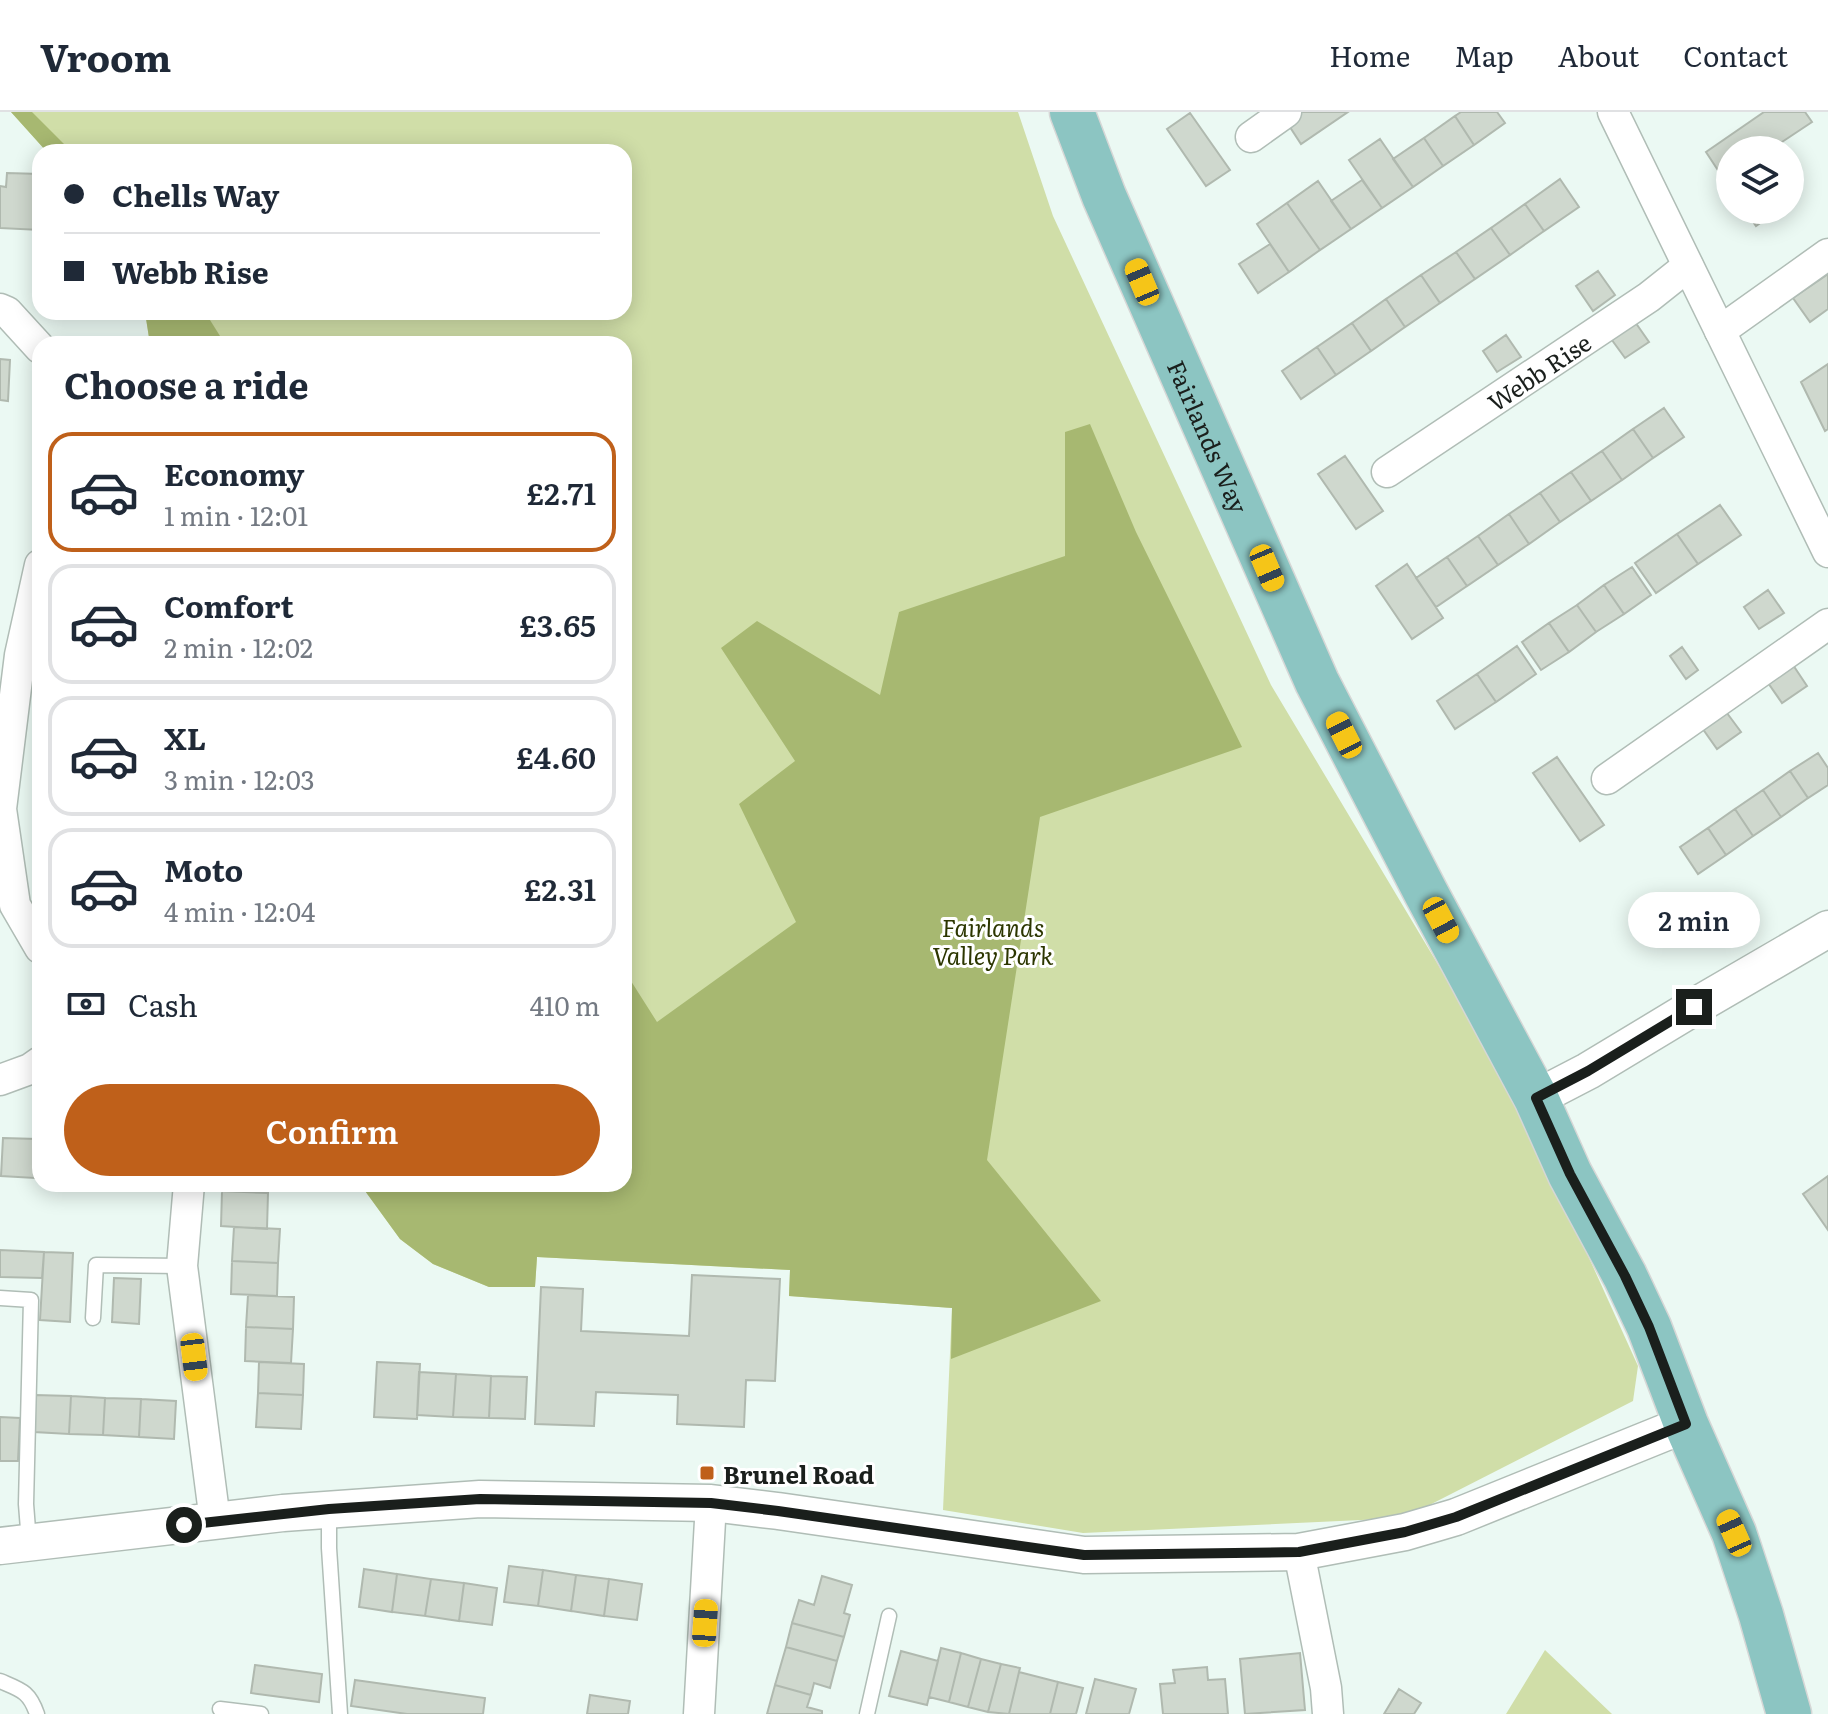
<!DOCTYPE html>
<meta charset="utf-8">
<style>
body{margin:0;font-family:Literata,serif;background:#f2f2f3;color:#1f2937;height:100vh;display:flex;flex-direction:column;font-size:30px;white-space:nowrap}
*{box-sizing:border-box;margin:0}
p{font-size:26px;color:#747a83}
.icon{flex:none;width:44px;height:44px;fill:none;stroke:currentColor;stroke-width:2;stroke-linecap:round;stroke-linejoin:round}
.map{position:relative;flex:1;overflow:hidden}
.side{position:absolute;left:32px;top:224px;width:600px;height:856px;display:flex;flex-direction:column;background:#fff;border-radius:24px;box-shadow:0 4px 20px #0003}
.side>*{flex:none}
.guide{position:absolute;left:32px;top:32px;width:600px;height:176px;border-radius:24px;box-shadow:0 4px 20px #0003;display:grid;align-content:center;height:176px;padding:0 32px;background:#fff}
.controls{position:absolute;left:1716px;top:24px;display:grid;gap:16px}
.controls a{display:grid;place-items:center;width:88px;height:88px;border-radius:50%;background:#fff;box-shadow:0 4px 20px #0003;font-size:40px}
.end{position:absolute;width:36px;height:36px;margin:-18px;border:10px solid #1a1f1c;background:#fff;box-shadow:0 0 0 4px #fff}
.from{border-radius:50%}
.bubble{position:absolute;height:56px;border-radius:28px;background:#fff;box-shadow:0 4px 20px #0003;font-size:26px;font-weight:600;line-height:56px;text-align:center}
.car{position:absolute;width:24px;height:48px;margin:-24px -12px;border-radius:10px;box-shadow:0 0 6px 2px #0007;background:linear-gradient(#f5c518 24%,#345 0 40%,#f5c518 0 76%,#345 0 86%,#f5c518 0)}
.guide b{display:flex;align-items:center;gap:28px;height:76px;font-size:30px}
.guide b+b{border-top:2px solid #e0e1e3}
.guide i{width:20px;height:20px;background:#1f2937}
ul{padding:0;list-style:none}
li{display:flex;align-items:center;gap:24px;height:120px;margin:0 16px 12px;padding:0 16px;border:4px solid #e0e1e3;border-radius:24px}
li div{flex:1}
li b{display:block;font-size:30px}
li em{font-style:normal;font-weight:600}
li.on{border-color:#bf601a}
li>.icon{width:72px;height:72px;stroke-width:1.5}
h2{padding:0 32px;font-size:36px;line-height:96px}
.pay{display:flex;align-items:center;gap:20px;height:88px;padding:0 32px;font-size:30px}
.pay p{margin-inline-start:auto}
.action{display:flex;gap:16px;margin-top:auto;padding:16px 32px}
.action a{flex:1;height:92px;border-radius:48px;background:#bf601a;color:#fff;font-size:32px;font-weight:600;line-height:92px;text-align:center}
header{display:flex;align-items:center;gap:48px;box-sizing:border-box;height:112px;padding:0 40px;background:#fff;border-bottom:2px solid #e0e1e3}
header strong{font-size:38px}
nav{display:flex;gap:44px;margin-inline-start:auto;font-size:28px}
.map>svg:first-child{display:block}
</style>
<header>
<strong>Vroom</strong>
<nav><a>Home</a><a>Map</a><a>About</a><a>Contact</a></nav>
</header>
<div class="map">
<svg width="1828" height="1602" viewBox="0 0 1828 1602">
<rect width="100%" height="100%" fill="#ebf9f3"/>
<path fill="#d0dea8" d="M 11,0 L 1018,0 L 1053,104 L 1271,573 L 1513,978 L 1638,1254 L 1633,1289 L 1404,1406 L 1083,1421 L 943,1398 L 952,1196 L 789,1184 L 790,1158 L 537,1145 L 535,1175 L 489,1175 L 433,1152 L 400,1127 L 360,1072 L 624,1072 L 624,232 L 150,232 L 145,200 L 624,200 L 624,40 L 47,40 Z
M 1545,1538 L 1612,1602 L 1506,1602 Z"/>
<path fill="#a7b871" d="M 11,0 L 32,0 L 72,40 L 47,40 Z
M 145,200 L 205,200 L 225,232 L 150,232 Z
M 1090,312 L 1136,420 L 1242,635 L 1040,705 L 987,1048 L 1101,1189 L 951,1247 L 952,1196 L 789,1184 L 790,1158 L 537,1145 L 535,1175 L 489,1175 L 433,1152 L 400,1127 L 360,1072 L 624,1072 L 624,858 L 657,910 L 796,810 L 739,692 L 795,649 L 721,536 L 757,509 L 880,583 L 899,500 L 1065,444 L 1065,320 Z"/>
<path fill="#cfd8ce" stroke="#b0b9af" stroke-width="2" d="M 1299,0 L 1348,0 L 1301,32 L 1286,9 Z
M 1461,0 L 1497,0 L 1505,11 L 1474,33 L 1455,4 Z
M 1764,0 L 1805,0 L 1812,10 L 1773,36 L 1774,38 L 1730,38 L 1730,66 L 1725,69 L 1706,40 Z
M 1190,1 L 1230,58 L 1206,74 L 1167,17 Z
M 1455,4 L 1474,33 L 1443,54 L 1424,26 Z
M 1424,26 L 1443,54 L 1413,75 L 1393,47 Z
M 1380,27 L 1413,75 L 1382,96 L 1349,48 Z
M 7,61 L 40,62 L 40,118 L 0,116 L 0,74 L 6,75 Z
M 1560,67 L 1579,95 L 1544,119 L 1525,92 Z
M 1362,68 L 1382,96 L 1351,117 L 1331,89 Z
M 1318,69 L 1351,117 L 1320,138 L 1287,91 Z
M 1287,91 L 1320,138 L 1289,160 L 1257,112 Z
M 1525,92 L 1544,119 L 1510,143 L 1491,116 Z
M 1745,98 L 1778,98 L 1756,114 Z
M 1491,116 L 1510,143 L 1475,167 L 1456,140 Z
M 1270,132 L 1289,160 L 1258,181 L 1239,152 Z
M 1456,140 L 1475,167 L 1440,191 L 1421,163 Z
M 1598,159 L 1615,183 L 1593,199 L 1576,174 Z
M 1828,162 L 1828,197 L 1810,210 L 1793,186 Z
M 1421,163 L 1440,191 L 1405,215 L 1386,187 Z
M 1386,187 L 1405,215 L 1371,239 L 1352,211 Z
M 1633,207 L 1649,230 L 1625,246 L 1609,224 Z
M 1352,211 L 1371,239 L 1336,263 L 1317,235 Z
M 1506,223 L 1521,245 L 1497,260 L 1483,239 Z
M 1317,235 L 1336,263 L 1301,287 L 1282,259 Z
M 0,247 L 10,248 L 8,289 L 0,288 Z
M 1828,252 L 1828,317 L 1825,319 L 1801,270 Z
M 1664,296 L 1684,325 L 1653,346 L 1633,317 Z
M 1633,317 L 1653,346 L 1622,368 L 1602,339 Z
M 1602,339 L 1622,368 L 1591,389 L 1571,360 Z
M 1345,344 L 1383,399 L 1356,417 L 1318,362 Z
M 1571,360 L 1591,389 L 1560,410 L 1540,381 Z
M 1540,381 L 1560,410 L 1529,432 L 1509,402 Z
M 1720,393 L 1741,423 L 1698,452 L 1677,422 Z
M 1509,402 L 1529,432 L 1498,453 L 1478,424 Z
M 1677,422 L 1698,452 L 1656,481 L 1635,451 Z
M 1478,424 L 1498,453 L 1467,474 L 1447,445 Z
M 1447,445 L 1467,474 L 1436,495 L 1416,466 Z
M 1407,452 L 1443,506 L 1412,527 L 1376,474 Z
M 1632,455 L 1651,483 L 1624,502 L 1604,473 Z
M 1604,473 L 1624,502 L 1596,520 L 1577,493 Z
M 1768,478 L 1784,501 L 1759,517 L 1744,495 Z
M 1577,493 L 1596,520 L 1569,540 L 1549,511 Z
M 1549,511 L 1569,540 L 1541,558 L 1522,530 Z
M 1517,534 L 1536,562 L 1496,590 L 1477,562 Z
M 1682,535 L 1698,558 L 1686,567 L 1670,544 Z
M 1791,550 L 1807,574 L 1782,591 L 1766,568 Z
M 1477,562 L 1496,590 L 1455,617 L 1437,589 Z
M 1724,597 L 1741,620 L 1717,637 L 1700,613 Z
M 1818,641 L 1828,656 L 1828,673 L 1808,686 L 1790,659 Z
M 1557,645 L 1604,713 L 1580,729 L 1533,661 Z
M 1790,659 L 1808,686 L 1781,705 L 1763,678 Z
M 1763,678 L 1781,705 L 1753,724 L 1735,697 Z
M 1735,697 L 1753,724 L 1726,743 L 1708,716 Z
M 1708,716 L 1726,743 L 1698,762 L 1680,735 Z
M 3,1026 L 37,1027 L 35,1066 L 1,1064 Z
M 37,1027 L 40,1028 L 40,1066 L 35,1066 Z
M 1828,1064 L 1828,1118 L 1803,1082 Z
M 223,1072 L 269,1072 L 268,1081 L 222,1079 Z
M 222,1079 L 268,1081 L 267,1117 L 221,1114 Z
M 234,1115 L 280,1117 L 278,1151 L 232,1149 Z
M 0,1138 L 44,1140 L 42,1166 L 0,1165 Z
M 44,1140 L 73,1141 L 70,1210 L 40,1208 Z
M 232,1149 L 278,1151 L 277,1184 L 231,1182 Z
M 692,1163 L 780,1167 L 775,1269 L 746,1268 L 744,1315 L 677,1312 L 678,1283 L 596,1280 L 594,1314 L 535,1312 L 541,1175 L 583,1177 L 581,1219 L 689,1224 Z
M 114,1166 L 141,1167 L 139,1212 L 112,1210 Z
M 248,1183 L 294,1185 L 293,1217 L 246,1215 Z
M 246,1215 L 293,1217 L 291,1251 L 245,1249 Z
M 259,1250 L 304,1252 L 303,1283 L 258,1281 Z
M 377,1250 L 420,1252 L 417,1307 L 374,1305 Z
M 419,1260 L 456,1262 L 453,1305 L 417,1303 Z
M 456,1262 L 491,1264 L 489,1306 L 453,1305 Z
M 491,1264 L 527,1265 L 525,1307 L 489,1306 Z
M 258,1281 L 303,1283 L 301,1317 L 256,1315 Z
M 35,1283 L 71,1284 L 69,1322 L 34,1320 Z
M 71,1284 L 105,1286 L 103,1323 L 69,1322 Z
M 105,1286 L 141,1287 L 139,1325 L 103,1323 Z
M 141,1287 L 176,1289 L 174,1327 L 139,1325 Z
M 0,1305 L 20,1306 L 18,1349 L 0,1349 Z
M 509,1454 L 543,1458 L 538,1494 L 504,1490 Z
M 364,1457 L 397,1462 L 392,1500 L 359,1495 Z
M 543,1458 L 576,1463 L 571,1499 L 538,1494 Z
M 397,1462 L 431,1467 L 425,1504 L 392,1500 Z
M 576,1463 L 609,1467 L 604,1504 L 571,1499 Z
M 822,1464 L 852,1473 L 844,1501 L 850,1503 L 844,1525 L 792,1511 L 799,1488 L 814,1493 Z
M 431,1467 L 464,1471 L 459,1509 L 425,1504 Z
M 609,1467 L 642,1472 L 637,1508 L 604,1504 Z
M 464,1471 L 497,1476 L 492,1513 L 459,1509 Z
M 792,1511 L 844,1525 L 837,1549 L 786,1535 Z
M 786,1535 L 837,1549 L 830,1576 L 814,1571 L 811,1583 L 775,1573 Z
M 941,1536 L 961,1541 L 949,1590 L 929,1585 Z
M 901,1539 L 938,1549 L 927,1593 L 889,1584 Z
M 961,1541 L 981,1547 L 968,1595 L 949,1590 Z
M 1300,1541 L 1305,1598 L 1245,1602 L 1240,1547 Z
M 981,1547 L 1001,1552 L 988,1600 L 968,1595 Z
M 1001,1552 L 1020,1556 L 1009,1602 L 988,1600 Z
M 255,1553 L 322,1562 L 319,1590 L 251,1581 Z
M 1207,1555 L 1208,1568 L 1225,1567 L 1228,1602 L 1163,1602 L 1160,1572 L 1175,1571 L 1173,1558 Z
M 1019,1560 L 1058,1570 L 1050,1602 L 1009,1602 Z
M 1095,1567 L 1136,1577 L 1129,1602 L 1086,1602 Z
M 355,1568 L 485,1586 L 483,1602 L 407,1602 L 351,1594 Z
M 1058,1570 L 1083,1576 L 1076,1602 L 1050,1602 Z
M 775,1573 L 811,1583 L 807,1595 L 822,1599 L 822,1602 L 767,1602 Z
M 1399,1577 L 1421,1591 L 1414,1602 L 1384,1602 Z
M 590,1583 L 630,1589 L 628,1602 L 587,1602 Z"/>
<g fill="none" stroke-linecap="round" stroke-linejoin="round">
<g stroke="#b0bdb6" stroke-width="17">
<path id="service" d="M 0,1186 L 31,1188 L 26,1392 L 29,1430
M 93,1206 L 96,1153 L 182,1154
M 329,1397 L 329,1436 L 340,1602
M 0,1569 C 21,1578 29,1579 37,1602
M 220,1597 L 261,1602
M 867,1602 L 889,1504"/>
</g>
<g stroke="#b0bdb6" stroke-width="33">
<g id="minor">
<path d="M 1613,0 L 1828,440"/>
<path d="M 1251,25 L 1286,0"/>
<path d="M 0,197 L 7,200 L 40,236"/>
<path d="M 1720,219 L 1828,142"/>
<path id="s1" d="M 1387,360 L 1649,185 L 1688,154"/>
<path d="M 40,453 L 20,543 L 1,697 L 15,793 L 40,836"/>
<path d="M 1607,667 L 1828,512"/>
<path d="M 0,968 L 30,957 L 40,950"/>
<path d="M 189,1072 L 182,1154 L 215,1409"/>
<path d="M 1299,1440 L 1326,1576 L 1328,1602"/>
<path d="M 699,1602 L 711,1391"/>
</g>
</g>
<g stroke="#b0bdb6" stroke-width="39">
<path id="tertiary" d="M 1536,986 L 1588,959 L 1694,895 L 1828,817
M 0,1434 L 283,1401 L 480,1387 L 711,1391 L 778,1399 L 1084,1443 L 1299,1440 L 1405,1420 L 1456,1405 L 1686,1312"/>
</g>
<g stroke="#d6d7d6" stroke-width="47">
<g id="primary">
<path id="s2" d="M 1072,0 L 1104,84 L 1317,570 L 1426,781 L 1536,986 L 1570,1062 L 1625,1164 L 1649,1215 L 1686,1312 L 1734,1421 L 1761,1503 L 1789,1602"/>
</g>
</g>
<use href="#service" stroke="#fff" stroke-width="14"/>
<use href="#minor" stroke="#fff" stroke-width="30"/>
<use href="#tertiary" stroke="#fff" stroke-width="36"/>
<use href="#primary" stroke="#8cc5c2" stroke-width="44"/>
</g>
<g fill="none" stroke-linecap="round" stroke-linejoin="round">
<path stroke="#1a1f1c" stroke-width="10" d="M 184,1413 L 329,1397 L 480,1387 L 711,1391 L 778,1399 L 1084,1443 L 1299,1440 L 1405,1420 L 1456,1405 L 1686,1312 L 1649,1215 L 1625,1164 L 1570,1062 L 1536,986 L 1588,959 L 1694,895"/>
</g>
<rect fill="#bf601a" stroke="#fff" stroke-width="3" x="699" y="1353" width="16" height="16" rx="4"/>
<g text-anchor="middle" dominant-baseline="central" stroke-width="6" stroke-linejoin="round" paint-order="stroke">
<g font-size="24" fill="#1a1f1c" stroke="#fff">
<text stroke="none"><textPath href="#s1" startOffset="182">Webb Rise</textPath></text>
<text stroke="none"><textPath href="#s2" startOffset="352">Fairlands Way</textPath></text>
</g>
<g font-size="24" font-style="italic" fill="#2c3600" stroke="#fff">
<text x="993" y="814">Fairlands<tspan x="993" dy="28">Valley Park</tspan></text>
</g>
<g font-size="24" font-weight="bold" fill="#1a1f1c" stroke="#fff" text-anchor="start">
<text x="723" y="1361">Brunel Road</text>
</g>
</g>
</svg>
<div class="controls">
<a><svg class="icon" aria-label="layers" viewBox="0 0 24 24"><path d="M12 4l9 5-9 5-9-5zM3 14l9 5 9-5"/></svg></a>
</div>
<i class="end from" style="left:184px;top:1413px"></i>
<i class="end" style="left:1694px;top:895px"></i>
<div class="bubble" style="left:1628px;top:780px;width:132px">2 min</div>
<i class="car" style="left:1142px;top:170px;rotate:337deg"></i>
<i class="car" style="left:1267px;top:456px;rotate:157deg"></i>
<i class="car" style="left:1344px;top:623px;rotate:333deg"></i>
<i class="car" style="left:1441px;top:808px;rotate:152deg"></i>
<i class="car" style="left:194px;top:1245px;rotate:173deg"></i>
<i class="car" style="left:1734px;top:1421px;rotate:336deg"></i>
<i class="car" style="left:705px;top:1511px;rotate:4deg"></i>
<div class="guide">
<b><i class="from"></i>Chells Way</b>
<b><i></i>Webb Rise</b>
</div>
<section class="side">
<h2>Choose a ride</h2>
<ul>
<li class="on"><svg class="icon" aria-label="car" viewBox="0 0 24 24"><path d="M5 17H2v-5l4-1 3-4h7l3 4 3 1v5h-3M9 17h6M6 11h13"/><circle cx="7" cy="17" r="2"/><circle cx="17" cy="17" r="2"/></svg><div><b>Economy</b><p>1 min · 12:01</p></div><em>£2.71</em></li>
<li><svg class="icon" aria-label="car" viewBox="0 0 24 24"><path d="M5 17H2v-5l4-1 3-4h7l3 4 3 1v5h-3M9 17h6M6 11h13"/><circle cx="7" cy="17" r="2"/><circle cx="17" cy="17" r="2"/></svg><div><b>Comfort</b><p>2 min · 12:02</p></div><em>£3.65</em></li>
<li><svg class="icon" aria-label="car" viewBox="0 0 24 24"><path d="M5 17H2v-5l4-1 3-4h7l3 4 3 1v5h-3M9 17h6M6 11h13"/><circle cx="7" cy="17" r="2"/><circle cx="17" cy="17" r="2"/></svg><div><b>XL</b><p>3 min · 12:03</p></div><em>£4.60</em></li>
<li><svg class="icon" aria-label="car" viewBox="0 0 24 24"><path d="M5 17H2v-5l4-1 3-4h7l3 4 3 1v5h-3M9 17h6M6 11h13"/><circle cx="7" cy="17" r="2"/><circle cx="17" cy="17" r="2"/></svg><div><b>Moto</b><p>4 min · 12:04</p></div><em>£2.31</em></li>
</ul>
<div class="pay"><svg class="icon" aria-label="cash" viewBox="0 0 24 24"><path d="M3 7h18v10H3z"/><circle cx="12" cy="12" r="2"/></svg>Cash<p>410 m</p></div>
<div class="action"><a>Confirm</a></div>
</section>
</div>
